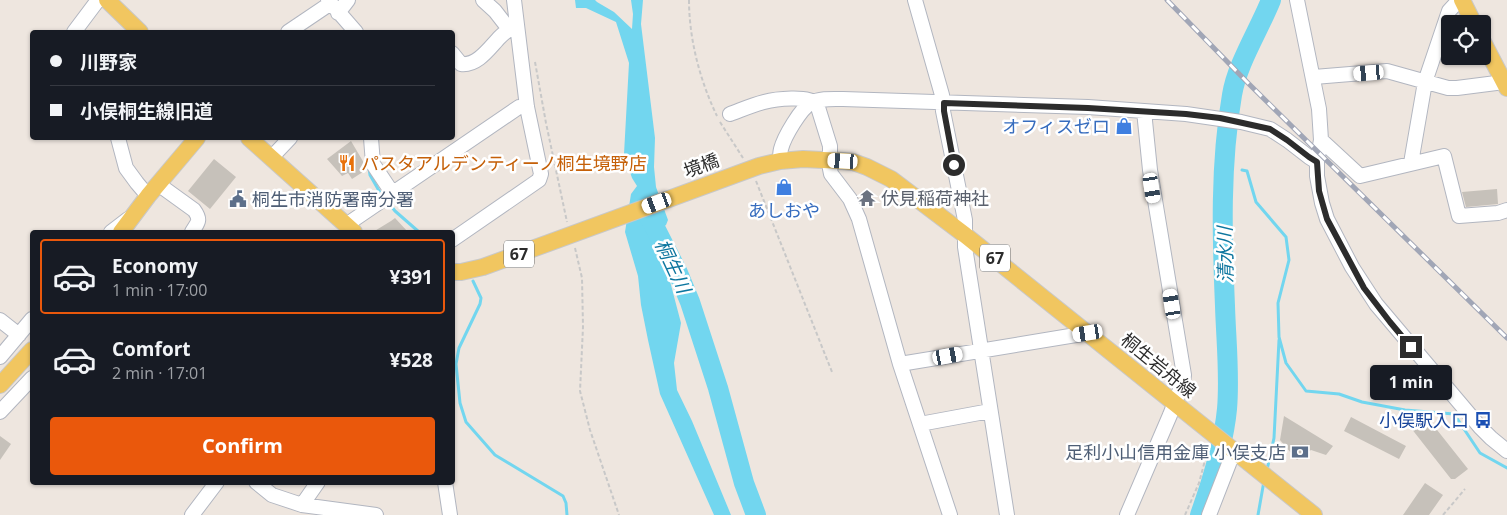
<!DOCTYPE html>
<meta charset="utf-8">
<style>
body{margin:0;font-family:"Open Sans","Noto Sans JP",sans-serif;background:#20242c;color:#f1f3f6;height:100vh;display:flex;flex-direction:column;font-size:19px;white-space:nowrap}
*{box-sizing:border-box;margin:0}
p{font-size:16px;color:#9ea1a6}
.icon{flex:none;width:28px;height:28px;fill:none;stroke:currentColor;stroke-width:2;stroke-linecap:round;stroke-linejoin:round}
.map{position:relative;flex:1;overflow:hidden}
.details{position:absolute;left:30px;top:230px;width:425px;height:255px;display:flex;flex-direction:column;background:#171b24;border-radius:5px;box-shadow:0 1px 4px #0004}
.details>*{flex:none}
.banner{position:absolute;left:30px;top:30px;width:425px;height:110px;border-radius:5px;box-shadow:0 1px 4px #0004;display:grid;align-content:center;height:110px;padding:0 20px;background:#171b24}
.fabs{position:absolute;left:1441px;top:15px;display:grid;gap:10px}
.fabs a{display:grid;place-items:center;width:50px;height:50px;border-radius:5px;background:#171b24;box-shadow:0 1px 4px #0004;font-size:25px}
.end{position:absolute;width:22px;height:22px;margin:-11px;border:6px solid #2c2c2c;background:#fff;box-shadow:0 0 0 2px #fff}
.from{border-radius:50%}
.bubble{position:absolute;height:35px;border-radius:5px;background:#171b24;box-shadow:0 1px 4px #0004;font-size:16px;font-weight:700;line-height:35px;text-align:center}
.car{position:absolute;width:15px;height:30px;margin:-15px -8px;border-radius:6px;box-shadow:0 0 4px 1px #0007;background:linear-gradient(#fff 24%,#345 0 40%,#fff 0 76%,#345 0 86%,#fff 0)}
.banner b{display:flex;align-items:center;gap:18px;height:48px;font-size:19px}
.banner b+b{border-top:1px solid #363941}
.banner i{width:12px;height:12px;background:#f1f3f6}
ul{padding:9px 0 0;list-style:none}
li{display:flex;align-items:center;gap:15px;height:75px;margin:0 10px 8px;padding:0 10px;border:2px solid transparent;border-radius:5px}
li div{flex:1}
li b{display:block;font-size:19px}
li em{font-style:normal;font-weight:700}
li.current{border-color:#ea580c}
li>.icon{width:45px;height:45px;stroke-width:1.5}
.cta{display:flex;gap:10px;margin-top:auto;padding:10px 20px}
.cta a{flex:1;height:58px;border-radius:5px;background:#ea580c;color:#fff;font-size:20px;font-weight:700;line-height:58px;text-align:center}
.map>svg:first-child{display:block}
</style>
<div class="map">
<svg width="1507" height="515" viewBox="0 0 1507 515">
<rect width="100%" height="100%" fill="#eee6df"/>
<path fill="#72d6ef" d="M 575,0 L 595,0 L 597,2 L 614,12 L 632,29 L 633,14 L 631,0 L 643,0 L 641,24 L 655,138 L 654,167 L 656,187 L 668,220 L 666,225 L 659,230 L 662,251 L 681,323 L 674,363 L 677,390 L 692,421 L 731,515 L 714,515 L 660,394 L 648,340 L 641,305 L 638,276 L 625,232 L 631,194 L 637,186 L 632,178 L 624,154 L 629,63 L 616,22 L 586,8 L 576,8 Z"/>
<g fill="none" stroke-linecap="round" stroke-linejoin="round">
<path stroke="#72d6ef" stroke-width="3" d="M 369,168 L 370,175 L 382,196
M 1242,170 L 1247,171 L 1256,202 L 1286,237 L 1289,260 L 1278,303 L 1279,337 L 1286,363 L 1306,391 L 1339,394 L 1362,402 L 1405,410 L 1454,414 L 1480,453 L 1507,468
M 388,202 L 395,211 L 419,232
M 473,281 L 481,298 L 480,304 L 459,348 L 456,364 L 460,403 L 466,422 L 495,455 L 563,496 L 566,503 L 567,515
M 1267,470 L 1274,438 L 1279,340
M 1258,515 L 1264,481"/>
<path stroke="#72d6ef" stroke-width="20" d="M 648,214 L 678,273 L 690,302 L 718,388 L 744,483 L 756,515
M 1200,515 C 1211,484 1224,441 1227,409 C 1230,375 1226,340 1225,306 C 1222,236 1220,164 1232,95 C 1237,64 1259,30 1271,0"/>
</g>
<path fill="#c6c1ba" d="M 351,141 L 364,163 L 366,170 L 352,179 L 348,173 L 342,176 L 327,159 Z
M 214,159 L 236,177 L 210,209 L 188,191 Z
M 1497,189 L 1498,204 L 1466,207 L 1462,192 Z
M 395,218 L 408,232 L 373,232 L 391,221 Z
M 1284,416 L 1333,446 L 1326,455 L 1311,450 L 1297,460 L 1280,440 Z
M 1426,416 L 1468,469 L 1455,479 L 1451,479 L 1411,428 Z
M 1351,417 L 1406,446 L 1399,459 L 1344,431 Z
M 0,436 L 11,444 L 0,460 Z
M 1425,483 L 1443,495 L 1429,515 L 1403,515 Z"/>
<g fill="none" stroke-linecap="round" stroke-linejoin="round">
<g stroke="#b2b6c0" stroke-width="16">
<path id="minor" d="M 328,0 L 356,32
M 483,0 L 495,11 L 509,29
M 915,0 L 942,95 L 943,111 L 965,220 L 965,247 L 1007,515
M 1297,0 L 1319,109 L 1321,140 L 1317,162 L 1317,176 L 1322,203 L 1327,219 L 1352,267 L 1376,304 L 1480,427 L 1491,438 L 1507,451
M 338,13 L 348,0
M 74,32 L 98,0
M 288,32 L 331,3
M 452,53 L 461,64 C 478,66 490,47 500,37 C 505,32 511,28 516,24
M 1314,77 L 1387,71 L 1448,88 L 1457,88 L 1504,82
M 730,114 C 741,110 752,105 764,102 C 775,99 808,95 817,104 L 830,146 L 830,169 L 831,174 L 850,199 L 859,219 L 900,364 L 950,515
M 118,138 L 126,168 L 137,183 L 148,196
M 371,138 L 373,164 L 393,194
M 1321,140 L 1360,176 L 1444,156 L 1459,216 L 1498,213 L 1507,210
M 271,158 L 290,138
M 780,161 C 780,157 780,153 781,149 C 784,137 801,108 811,103 C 820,98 833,99 843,99 L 1088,107 L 1186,114 L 1241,122 L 1270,129 L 1287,140 L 1309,157 L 1317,162
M 1411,163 L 1425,82 L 1449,11 L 1459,0
M 158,184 L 194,210 C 202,221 197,223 192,232
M 346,225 L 519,107 L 527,107
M 111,232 L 128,219
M 452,240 L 539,180 L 541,174 L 527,107 L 514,0
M 0,320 L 19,335
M 0,357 L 32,319
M 900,364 L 1088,333
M 0,412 L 32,378
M 920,424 L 990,411
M 256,482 L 272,495 L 302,505 L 376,515
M 445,482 L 450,515
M 302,505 L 318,482
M 192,515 L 217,482
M 1127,515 L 1170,415 L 1183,382 L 1184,375 L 1150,170 L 1144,111
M 1209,515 L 1230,461 L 1236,454"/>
</g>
<g stroke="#c8c8c8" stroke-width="18">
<path id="major" d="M 107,0 L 140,32
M 1462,0 L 1474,24
M 1482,40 L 1507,88
M 249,138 L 354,232
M 121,232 L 148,196 L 197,138
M 452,272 L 461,272 L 483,267 L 759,166 L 780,161 L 803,159 L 843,161 L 853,162 L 867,167 L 891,179 L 965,235 L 1314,515
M 0,385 L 32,350"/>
</g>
<path stroke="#c8c8c8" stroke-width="2" stroke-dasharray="4 2.5" stroke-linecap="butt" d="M 689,0 C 689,39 700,81 717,116
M 535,62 L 546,123 L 567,222
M 720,122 L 743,158
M 756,181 L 832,372
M 575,248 L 582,278 L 583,327 L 580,391 L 590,430 L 619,515
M 1185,515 L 1199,483 L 1208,449
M 1443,515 L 1465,489"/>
<use href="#minor" stroke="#fff" stroke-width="14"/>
<use href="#major" stroke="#f1c660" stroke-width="16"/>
<g stroke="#a1a6b6" stroke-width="5">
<path id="rail" d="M 1167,0 L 1249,84 L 1507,338"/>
</g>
<use href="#rail" stroke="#fff" stroke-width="3" stroke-dasharray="9" stroke-linecap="butt"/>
</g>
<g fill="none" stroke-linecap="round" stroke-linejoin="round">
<path stroke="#2c2c2c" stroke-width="6" d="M 954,165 L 944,111 L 944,103 L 1088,108 L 1186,114 L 1220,118 L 1270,129 L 1287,140 L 1309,157 L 1317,162 L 1319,191 L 1327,219 L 1364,288 L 1390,322 L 1411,347"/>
</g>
<defs>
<g id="shop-bare" transform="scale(1.35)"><path d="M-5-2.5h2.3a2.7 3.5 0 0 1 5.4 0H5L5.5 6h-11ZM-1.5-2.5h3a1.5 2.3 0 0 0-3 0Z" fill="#3f7fe0" stroke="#fff" stroke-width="2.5" paint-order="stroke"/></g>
<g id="restaurant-bare" transform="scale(1.35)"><path d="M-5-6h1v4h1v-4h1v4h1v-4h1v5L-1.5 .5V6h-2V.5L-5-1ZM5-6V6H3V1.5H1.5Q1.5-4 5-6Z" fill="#e8710a" stroke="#fff" stroke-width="2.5" paint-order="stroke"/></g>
<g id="temple-bare" transform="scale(1.35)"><path d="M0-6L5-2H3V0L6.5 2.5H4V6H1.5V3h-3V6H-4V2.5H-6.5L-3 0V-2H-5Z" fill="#6b7280" stroke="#fff" stroke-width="2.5" paint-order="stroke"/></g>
<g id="civic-bare" transform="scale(1.35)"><path d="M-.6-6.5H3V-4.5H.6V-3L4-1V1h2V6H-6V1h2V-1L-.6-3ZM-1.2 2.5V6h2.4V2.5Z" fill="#5c6f8a" stroke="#fff" stroke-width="2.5" paint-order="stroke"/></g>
<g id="bus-bare" transform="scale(1.35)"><path d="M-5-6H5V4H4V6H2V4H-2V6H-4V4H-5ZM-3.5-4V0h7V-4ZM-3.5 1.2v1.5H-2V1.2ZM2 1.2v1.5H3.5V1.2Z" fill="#1a4fb4" stroke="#fff" stroke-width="2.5" paint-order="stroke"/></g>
<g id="bank-bare" transform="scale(1.35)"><path d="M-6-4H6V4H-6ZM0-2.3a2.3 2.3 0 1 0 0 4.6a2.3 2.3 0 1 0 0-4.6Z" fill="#5c6f8a" stroke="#fff" stroke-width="2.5" paint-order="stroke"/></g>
</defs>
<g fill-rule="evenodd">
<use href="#shop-bare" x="1124" y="126"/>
<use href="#restaurant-bare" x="347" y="163"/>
<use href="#shop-bare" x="784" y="187"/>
<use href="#temple-bare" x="867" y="198"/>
<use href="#civic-bare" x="238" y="199"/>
<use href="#bus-bare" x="1483" y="420"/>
<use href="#bank-bare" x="1300" y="452"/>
</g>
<g text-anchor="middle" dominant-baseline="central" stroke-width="5" stroke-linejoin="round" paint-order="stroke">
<g fill="#fff" stroke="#6b6b6b" stroke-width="1">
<rect x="504" y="240.5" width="30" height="27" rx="4"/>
<rect x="980" y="244.5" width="30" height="27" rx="4"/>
</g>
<g font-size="16" font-weight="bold" fill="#2c2c2c">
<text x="519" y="254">67</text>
<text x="995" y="258">67</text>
</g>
<g font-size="18" fill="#366cbe" stroke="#fff" text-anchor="end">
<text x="1110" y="126">オフィスゼロ</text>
<text x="784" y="210" text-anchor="middle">あしおや</text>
</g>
<g font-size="18" fill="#c56008" stroke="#fff" text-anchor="start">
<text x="361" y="163">パスタアルデンティーノ桐生境野店</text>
</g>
<g font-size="18" fill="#2c2c2c" stroke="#fff">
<text transform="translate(701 165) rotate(-20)">境橋</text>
<text transform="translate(1159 365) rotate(39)">桐生岩舟線</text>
</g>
<g font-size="18" fill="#5b616d" stroke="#fff" text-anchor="start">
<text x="881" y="198">伏見稲荷神社</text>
</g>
<g font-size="18" fill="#4e5e75" stroke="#fff" text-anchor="start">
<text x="252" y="199">桐生市消防署南分署</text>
<text x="1286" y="452" text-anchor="end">足利小山信用金庫 小俣支店</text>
</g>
<g font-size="18" fill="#164399" stroke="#fff" text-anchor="end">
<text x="1469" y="420">小俣駅入口</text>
</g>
<g font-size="19" font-style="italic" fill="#0d769f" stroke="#fff">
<text transform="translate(1225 255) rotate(-91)">清水川</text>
<text transform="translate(673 266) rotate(65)">桐生川</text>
</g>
</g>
</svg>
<div class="fabs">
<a><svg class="icon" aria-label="locate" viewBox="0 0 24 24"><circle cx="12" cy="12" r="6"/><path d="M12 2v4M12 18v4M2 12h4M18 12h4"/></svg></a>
</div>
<i class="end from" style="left:954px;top:165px"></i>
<i class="end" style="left:1411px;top:347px"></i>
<div class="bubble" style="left:1370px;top:365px;width:82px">1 min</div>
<i class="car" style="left:1369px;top:73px;rotate:265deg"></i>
<i class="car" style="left:843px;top:161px;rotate:273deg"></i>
<i class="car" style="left:1152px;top:188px;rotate:171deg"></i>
<i class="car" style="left:657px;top:203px;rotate:250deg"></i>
<i class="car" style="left:1172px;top:304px;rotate:351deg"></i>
<i class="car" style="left:1088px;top:333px;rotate:261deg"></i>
<i class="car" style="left:948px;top:356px;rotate:80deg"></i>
<div class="banner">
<b><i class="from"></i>川野家</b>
<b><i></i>小俣桐生線旧道</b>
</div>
<section class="details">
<ul>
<li class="current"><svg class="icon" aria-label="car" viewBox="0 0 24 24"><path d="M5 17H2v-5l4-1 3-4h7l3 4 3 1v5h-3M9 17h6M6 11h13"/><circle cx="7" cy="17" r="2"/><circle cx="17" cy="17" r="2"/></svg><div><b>Economy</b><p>1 min · 17:00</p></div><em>¥391</em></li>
<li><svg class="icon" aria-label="car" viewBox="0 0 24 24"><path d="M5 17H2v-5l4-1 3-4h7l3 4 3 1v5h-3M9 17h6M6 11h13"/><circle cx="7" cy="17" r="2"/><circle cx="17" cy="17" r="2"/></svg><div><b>Comfort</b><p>2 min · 17:01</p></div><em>¥528</em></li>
</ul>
<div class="cta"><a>Confirm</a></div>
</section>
</div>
